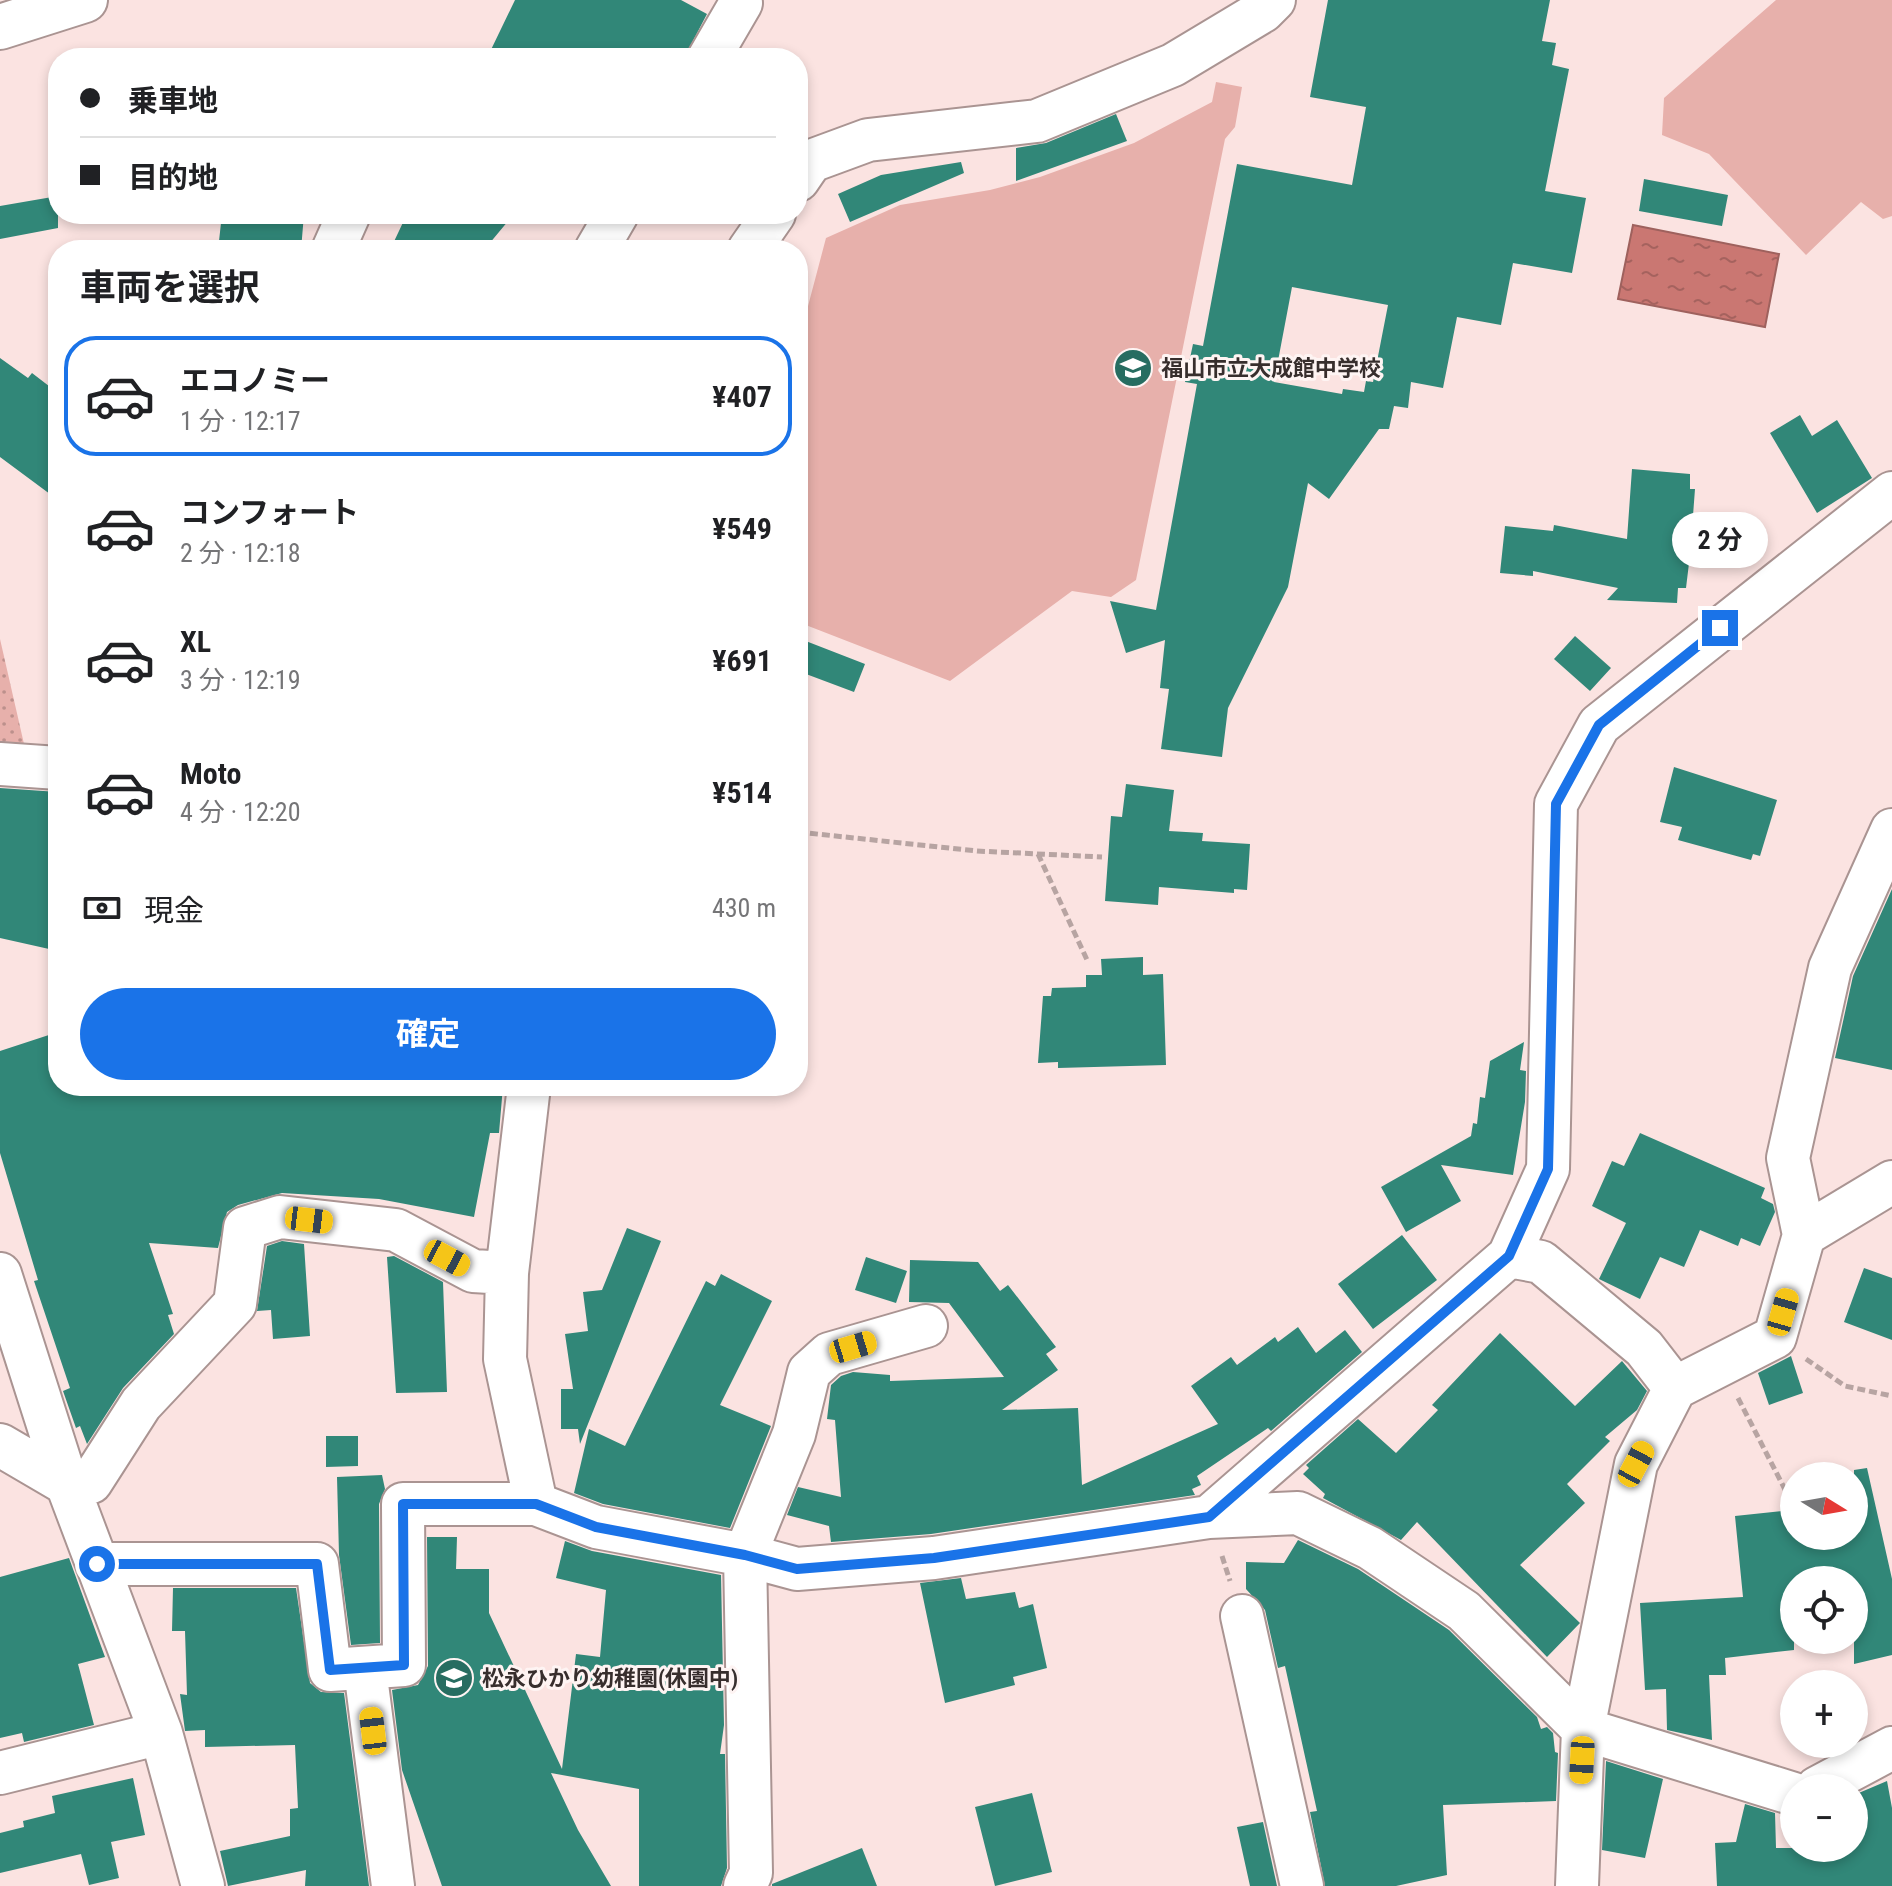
<!DOCTYPE html>
<html lang="ja">
<meta charset="utf-8">
<style>
body{margin:0;font-family:"Roboto Condensed","Noto Sans JP",sans-serif;background:#f6f6f6;color:#202124;height:100vh;display:flex;flex-direction:column;font-size:30px;white-space:nowrap}
*{box-sizing:border-box;margin:0}
p{font-size:26px;color:#757577}
.icon{flex:none;width:44px;height:44px;fill:none;stroke:currentColor;stroke-width:2;stroke-linecap:round;stroke-linejoin:round}
.map{position:relative;flex:1;overflow:hidden}
.details{position:absolute;left:48px;top:240px;width:760px;height:856px;display:flex;flex-direction:column;background:#fff;border-radius:32px;box-shadow:0 4px 12px #0003}
.details>*{flex:none}
.top-card{position:absolute;left:48px;top:48px;width:760px;height:176px;border-radius:32px;box-shadow:0 4px 12px #0003;display:grid;align-content:center;height:176px;padding:0 32px;background:#fff}
.needle{width:52px;rotate:101deg}
.buttons{position:absolute;left:1780px;top:1462px;display:grid;gap:16px}
.buttons a{display:grid;place-items:center;width:88px;height:88px;border-radius:50%;background:#fff;box-shadow:0 4px 12px #0003;font-size:40px}
.end{position:absolute;width:36px;height:36px;margin:-18px;border:10px solid #1a73e8;background:#fff;box-shadow:0 0 0 4px #fff}
.from{border-radius:50%}
.bubble{position:absolute;height:56px;border-radius:28px;background:#fff;box-shadow:0 4px 12px #0003;font-size:26px;font-weight:700;line-height:56px;text-align:center}
.car{position:absolute;width:24px;height:48px;margin:-24px -12px;border-radius:10px;box-shadow:0 0 6px 2px #0007;background:linear-gradient(#f5c518 24%,#345 0 40%,#f5c518 0 76%,#345 0 86%,#f5c518 0)}
.top-card b{display:flex;align-items:center;gap:28px;height:76px;font-size:30px}
.top-card b+b{border-top:2px solid #e0e0e0}
.top-card i{width:20px;height:20px;background:#202124}
ul{padding:0;list-style:none}
li{display:flex;align-items:center;gap:24px;height:120px;margin:0 16px 12px;padding:0 16px;border:4px solid transparent;border-radius:32px}
li div{flex:1}
li b{display:block;font-size:30px}
li em{font-style:normal;font-weight:700}
li.on{border-color:#1a73e8}
li>.icon{width:72px;height:72px;stroke-width:1.5}
h2{padding:0 32px;font-size:36px;line-height:96px}
.pay{display:flex;align-items:center;gap:20px;height:88px;padding:0 32px;font-size:30px}
.pay p{margin-inline-start:auto}
.button{display:flex;gap:16px;margin-top:auto;padding:16px 32px}
.button a{flex:1;height:92px;border-radius:48px;background:#1a73e8;color:#fff;font-size:32px;font-weight:700;line-height:92px;text-align:center}
.map>svg:first-child{display:block}
</style>
<div class="map">
<svg width="1892" height="1886" viewBox="0 0 1892 1886">
<defs>
<pattern id="park-dots" width="8" height="8" patternUnits="userSpaceOnUse" patternTransform="scale(2)"><rect width="8" height="8" fill="#e7b0ab"/><path d="M2 2h.1M6 6h.1" fill="none" stroke="#bc908c" stroke-width="1.8" stroke-linecap="round"/></pattern>
<pattern id="water-ripples" width="26" height="14" patternUnits="userSpaceOnUse" patternTransform="scale(2)"><rect width="26" height="14" fill="#ca7772"/><path d="M2 4q2-2 4 0t4 0M15 11q2-2 4 0t4 0" fill="none" stroke="#a5625e"/></pattern>
</defs>
<rect width="100%" height="100%" fill="#fbe3e1"/>
<path fill="url(#park-dots)" d="M 0,639 L 24,744 L 0,743 Z"/>
<path fill="#e7b0ab" d="M 1776,0 L 1892,0 L 1892,216 L 1883,219 L 1861,202 L 1806,255 L 1709,154 L 1662,135 L 1664,98 Z
M 1216,82 L 1242,87 L 1235,127 L 1225,139 L 1136,580 L 1111,597 L 1072,591 L 950,681 L 798,622 L 798,344 L 826,238 L 900,205 L 990,190 L 1040,177 L 1134,143 L 1212,102 Z"/>
<path fill="url(#water-ripples)" stroke="#9e615d" stroke-width="2" d="M 1633,225 L 1779,254 L 1765,327 L 1618,299 Z"/>
<path fill="#318778" fill-rule="evenodd" d="M 515,0 L 681,0 L 707,14 L 684,58 L 487,58 Z
M 1328,0 L 1550,0 L 1542,41 L 1556,43 L 1552,65 L 1569,69 L 1545,191 L 1586,198 L 1572,273 L 1513,263 L 1501,325 L 1457,317 L 1443,388 L 1411,382 L 1408,408 L 1394,406 L 1389,429 L 1379,429 L 1329,499 L 1308,483 L 1288,587 L 1228,708 L 1222,757 L 1161,749 L 1169,689 L 1160,688 L 1165,640 L 1126,653 L 1110,601 L 1156,610 L 1197,384 L 1185,382 L 1193,344 L 1203,346 L 1237,164 L 1352,185 L 1366,107 L 1310,97 ZM 1292,287 L 1388,305 L 1373,382 L 1366,381 L 1364,392 L 1343,389 L 1342,394 L 1274,382 Z
M 1116,114 L 1127,141 L 1016,181 L 1016,148 L 1046,143 Z
M 961,162 L 964,173 L 850,222 L 838,194 L 881,175 Z
M 1644,179 L 1728,195 L 1722,226 L 1639,211 Z
M 58,196 L 58,228 L 0,239 L 0,206 Z
M 222,214 L 304,214 L 301,250 L 218,250 Z
M 407,214 L 514,214 L 484,250 L 390,250 Z
M 0,358 L 28,378 L 32,373 L 58,393 L 58,500 L 0,457 Z
M 1800,415 L 1812,436 L 1837,420 L 1872,478 L 1817,513 L 1770,433 Z
M 1632,469 L 1690,474 L 1690,489 L 1695,489 L 1690,555 L 1686,588 L 1678,588 L 1677,603 L 1607,600 L 1618,588 L 1533,571 L 1533,576 L 1500,573 L 1505,526 L 1553,531 L 1554,525 L 1627,539 Z
M 1575,636 L 1611,668 L 1590,691 L 1554,659 Z
M 798,638 L 865,664 L 854,692 L 798,671 Z
M 1674,767 L 1777,800 L 1760,856 L 1753,854 L 1751,860 L 1678,840 L 1682,827 L 1660,822 Z
M 1126,784 L 1174,790 L 1169,831 L 1203,833 L 1202,841 L 1250,844 L 1247,890 L 1234,889 L 1234,893 L 1159,887 L 1158,905 L 1105,901 L 1111,816 L 1122,817 Z
M 0,788 L 58,792 L 58,951 L 0,938 Z
M 1892,889 L 1892,1070 L 1835,1058 L 1853,976 Z
M 1143,957 L 1143,975 L 1163,974 L 1166,1065 L 1058,1068 L 1058,1062 L 1038,1063 L 1043,996 L 1051,996 L 1052,988 L 1086,987 L 1086,975 L 1102,975 L 1101,959 Z
M 58,1032 L 58,1086 L 503,1086 L 499,1133 L 490,1133 L 474,1217 L 379,1199 L 282,1193 L 238,1205 L 227,1212 L 218,1248 L 149,1243 L 173,1314 L 168,1315 L 174,1334 L 123,1388 L 87,1444 L 80,1426 L 76,1428 L 63,1391 L 70,1388 L 34,1281 L 38,1280 L 0,1153 L 0,1051 Z
M 1524,1042 L 1520,1070 L 1526,1071 L 1525,1102 L 1513,1175 L 1441,1165 L 1461,1201 L 1406,1232 L 1381,1187 L 1471,1136 L 1473,1123 L 1477,1124 L 1480,1097 L 1485,1098 L 1490,1061 Z
M 1640,1133 L 1765,1188 L 1761,1198 L 1773,1204 L 1775,1212 L 1760,1246 L 1741,1238 L 1738,1246 L 1700,1230 L 1684,1267 L 1660,1257 L 1640,1299 L 1599,1279 L 1626,1223 L 1592,1206 L 1612,1161 L 1624,1166 Z
M 627,1228 L 661,1241 L 580,1444 L 578,1429 L 561,1429 L 561,1389 L 573,1389 L 565,1334 L 588,1331 L 583,1292 L 602,1290 Z
M 1402,1235 L 1437,1280 L 1373,1329 L 1338,1284 Z
M 282,1241 L 304,1244 L 310,1336 L 273,1339 L 271,1310 L 257,1311 L 267,1246 Z
M 394,1256 L 443,1282 L 447,1392 L 396,1393 L 387,1257 Z
M 866,1257 L 907,1271 L 896,1303 L 855,1290 Z
M 910,1260 L 978,1262 L 1000,1291 L 1008,1285 L 1056,1347 L 1046,1354 L 1058,1370 L 1002,1410 L 1078,1408 L 1082,1485 L 1218,1424 L 1191,1386 L 1231,1357 L 1237,1365 L 1275,1337 L 1278,1342 L 1298,1327 L 1316,1353 L 1345,1330 L 1362,1352 L 1271,1431 L 1268,1428 L 1197,1476 L 1201,1485 L 1192,1489 L 1195,1495 L 931,1534 L 831,1542 L 829,1526 L 787,1515 L 798,1487 L 841,1497 L 835,1420 L 827,1419 L 831,1385 L 841,1376 L 853,1372 L 890,1375 L 890,1381 L 1004,1377 L 949,1303 L 909,1302 Z
M 1864,1268 L 1892,1278 L 1892,1340 L 1844,1322 Z
M 721,1274 L 772,1301 L 720,1405 L 771,1426 L 730,1528 L 603,1504 L 574,1493 L 589,1429 L 625,1446 L 706,1281 L 715,1286 Z
M 1500,1333 L 1575,1406 L 1622,1361 L 1647,1391 L 1637,1410 L 1605,1437 L 1610,1441 L 1567,1484 L 1585,1503 L 1520,1565 L 1580,1623 L 1547,1657 L 1417,1522 L 1401,1540 L 1323,1498 L 1325,1494 L 1303,1474 L 1309,1468 L 1306,1465 L 1358,1419 L 1396,1453 L 1438,1410 L 1432,1405 Z
M 1791,1356 L 1803,1393 L 1769,1405 L 1758,1373 Z
M 326,1436 L 358,1436 L 358,1466 L 326,1467 Z
M 1867,1468 L 1892,1579 L 1892,1655 L 1854,1664 L 1854,1580 L 1794,1580 L 1794,1650 L 1725,1658 L 1726,1675 L 1709,1675 L 1712,1740 L 1667,1730 L 1666,1689 L 1645,1690 L 1640,1603 L 1743,1597 L 1735,1516 L 1791,1510 L 1793,1536 L 1854,1536 L 1854,1470 Z
M 382,1475 L 385,1489 L 379,1504 L 380,1643 L 351,1645 L 339,1555 L 337,1477 Z
M 427,1537 L 457,1537 L 456,1569 L 489,1569 L 489,1613 L 562,1769 L 576,1654 L 600,1657 L 606,1590 L 556,1578 L 565,1541 L 592,1551 L 721,1575 L 724,1725 L 720,1754 L 725,1754 L 727,1868 L 721,1886 L 639,1886 L 639,1789 L 551,1773 L 578,1830 L 611,1886 L 442,1886 L 402,1770 L 392,1690 L 418,1685 L 428,1666 Z
M 1298,1540 L 1358,1569 L 1449,1630 L 1537,1717 L 1541,1729 L 1547,1727 L 1553,1733 L 1555,1752 L 1558,1753 L 1556,1801 L 1443,1805 L 1447,1875 L 1396,1886 L 1325,1886 L 1310,1812 L 1317,1811 L 1285,1666 L 1278,1668 L 1265,1610 L 1246,1589 L 1246,1562 L 1284,1563 Z
M 69,1558 L 105,1657 L 78,1664 L 94,1725 L 24,1742 L 22,1733 L 0,1738 L 0,1577 Z
M 961,1578 L 966,1599 L 1015,1592 L 1019,1608 L 1033,1604 L 1047,1668 L 1013,1677 L 1015,1685 L 945,1703 L 920,1583 Z
M 173,1588 L 296,1588 L 310,1683 L 321,1692 L 344,1693 L 369,1886 L 305,1886 L 306,1870 L 228,1886 L 220,1851 L 290,1836 L 290,1809 L 298,1808 L 295,1745 L 205,1747 L 205,1730 L 185,1731 L 180,1694 L 187,1695 L 185,1631 L 172,1631 Z
M 1606,1761 L 1663,1779 L 1645,1858 L 1602,1850 Z
M 133,1778 L 145,1835 L 111,1842 L 119,1878 L 89,1885 L 81,1854 L 0,1873 L 0,1833 L 24,1827 L 23,1821 L 55,1813 L 52,1796 Z
M 1887,1781 L 1892,1808 L 1892,1886 L 1717,1886 L 1715,1843 L 1736,1842 L 1745,1804 L 1775,1813 L 1776,1848 L 1854,1848 L 1854,1795 Z
M 1032,1793 L 1052,1872 L 995,1886 L 975,1807 Z
M 1263,1822 L 1277,1886 L 1250,1886 L 1237,1827 Z
M 862,1848 L 877,1886 L 772,1886 L 772,1884 Z"/>
<g fill="none" stroke-linecap="round" stroke-linejoin="round">
<g stroke="#aa9492" stroke-width="46">
<path id="minor" d="M 709,58 L 741,3
M 798,180 L 811,161 L 868,140 L 1037,121 L 1173,65 L 1263,11 L 1274,0
M 333,250 L 349,214
M 596,250 L 617,214
M 749,250 L 774,214
M 0,764 L 58,768
M 529,1086 L 507,1273 L 505,1359 L 536,1504 L 596,1527 L 745,1555 L 797,1569 L 934,1558 L 1209,1517 L 1298,1513 L 1370,1548 L 1464,1611 L 1583,1729 L 1794,1794
M 1804,1235 L 1892,1182
M 1509,1256 L 1541,1262 L 1644,1348 L 1675,1388
M 0,1274 L 67,1484 L 161,1733 L 203,1886
M 0,1445 L 67,1484 L 91,1482 L 141,1404 L 235,1304 L 245,1228 L 280,1217 L 396,1230 L 473,1271 L 507,1273
M 1209,1517 L 1509,1256 L 1548,1169 L 1556,804 L 1599,725 L 1892,493
M 97,1564 L 317,1564 L 330,1670 L 404,1665 L 403,1504 L 536,1504
M 1242,1616 L 1302,1886
M 365,1669 L 393,1886
M 0,1773 L 161,1733
M 1817,1788 L 1892,1748
M 745,1886 L 751,1873 L 745,1555 L 794,1434 L 809,1372 L 829,1354 L 926,1326
M 1577,1886 L 1583,1729 L 1636,1464 L 1675,1388 L 1775,1337 L 1804,1235 L 1788,1158 L 1830,968 L 1892,830"/>
</g>
<g stroke="#aa9492" stroke-width="48">
<path id="tertiary" d="M 0,27 L 85,0"/>
</g>
<path stroke="#b7a4a2" stroke-width="5" stroke-dasharray="8 4" stroke-linecap="butt" d="M 798,832 L 977,851 L 1102,857
M 1038,854 L 1088,962
M 1806,1359 L 1845,1386 L 1892,1396
M 1738,1398 L 1794,1507
M 1222,1556 L 1230,1581"/>
<use href="#minor" stroke="#fff" stroke-width="42"/>
<use href="#tertiary" stroke="#fff" stroke-width="44"/>
</g>
<g fill="none" stroke-linecap="round" stroke-linejoin="round">
<path stroke="#1a73e8" stroke-width="10" d="M 97,1564 L 317,1564 L 330,1670 L 404,1665 L 403,1504 L 536,1504 L 596,1527 L 745,1555 L 797,1569 L 934,1558 L 1209,1517 L 1509,1256 L 1548,1169 L 1556,804 L 1599,725 L 1720,628"/>
</g>
<defs>
<g id="school-disc" transform="scale(2)"><circle r="9.5" fill="#276d61" stroke="#fef4f3"/><path d="M0-5L7-2L0 1L-7-2ZM-4 1L0 2.5L4 1V4Q0 6-4 4Z" fill="#fff"/></g>
</defs>
<g fill-rule="evenodd">
<use href="#school-disc" x="1133" y="368"/>
<use href="#school-disc" x="454" y="1678"/>
</g>
<g text-anchor="middle" dominant-baseline="central" stroke-width="6" stroke-linejoin="round" paint-order="stroke">
<g font-size="22" font-weight="bold" fill="#372e2d" stroke="#fef4f3" text-anchor="start">
<text x="1161" y="368">福山市立大成館中学校</text>
<text x="482" y="1678">松永ひかり幼稚園(休園中)</text>
</g>
</g>
</svg>
<div class="buttons">
<a><svg class="needle" viewBox="-14 -14 28 28"><path d="M0-13l5 13h-10z" fill="#e53935"/><path d="M0 13l5-13h-10z" fill="#757577"/></svg></a>
<a><svg class="icon" aria-label="locate" viewBox="0 0 24 24"><circle cx="12" cy="12" r="6"/><path d="M12 2v4M12 18v4M2 12h4M18 12h4"/></svg></a>
<a>+</a>
<a>−</a>
</div>
<i class="end from" style="left:97px;top:1564px"></i>
<i class="end" style="left:1720px;top:628px"></i>
<div class="bubble" style="left:1672px;top:512px;width:96px">2 分</div>
<i class="car" style="left:309px;top:1220px;rotate:97deg"></i>
<i class="car" style="left:447px;top:1258px;rotate:118deg"></i>
<i class="car" style="left:1783px;top:1312px;rotate:16deg"></i>
<i class="car" style="left:853px;top:1347px;rotate:73deg"></i>
<i class="car" style="left:1636px;top:1464px;rotate:28deg"></i>
<i class="car" style="left:373px;top:1731px;rotate:353deg"></i>
<i class="car" style="left:1582px;top:1760px;rotate:183deg"></i>
<div class="top-card">
<b><i class="from"></i>乗車地</b>
<b><i></i>目的地</b>
</div>
<section class="details">
<h2>車両を選択</h2>
<ul>
<li class="on"><svg class="icon" aria-label="car" viewBox="0 0 24 24"><path d="M5 17H2v-5l4-1 3-4h7l3 4 3 1v5h-3M9 17h6M6 11h13"/><circle cx="7" cy="17" r="2"/><circle cx="17" cy="17" r="2"/></svg><div><b>エコノミー</b><p>1 分 · 12:17</p></div><em>¥407</em></li>
<li><svg class="icon" aria-label="car" viewBox="0 0 24 24"><path d="M5 17H2v-5l4-1 3-4h7l3 4 3 1v5h-3M9 17h6M6 11h13"/><circle cx="7" cy="17" r="2"/><circle cx="17" cy="17" r="2"/></svg><div><b>コンフォート</b><p>2 分 · 12:18</p></div><em>¥549</em></li>
<li><svg class="icon" aria-label="car" viewBox="0 0 24 24"><path d="M5 17H2v-5l4-1 3-4h7l3 4 3 1v5h-3M9 17h6M6 11h13"/><circle cx="7" cy="17" r="2"/><circle cx="17" cy="17" r="2"/></svg><div><b>XL</b><p>3 分 · 12:19</p></div><em>¥691</em></li>
<li><svg class="icon" aria-label="car" viewBox="0 0 24 24"><path d="M5 17H2v-5l4-1 3-4h7l3 4 3 1v5h-3M9 17h6M6 11h13"/><circle cx="7" cy="17" r="2"/><circle cx="17" cy="17" r="2"/></svg><div><b>Moto</b><p>4 分 · 12:20</p></div><em>¥514</em></li>
</ul>
<div class="pay"><svg class="icon" aria-label="cash" viewBox="0 0 24 24"><path d="M3 7h18v10H3z"/><circle cx="12" cy="12" r="2"/></svg>現金<p>430 m</p></div>
<div class="button"><a>確定</a></div>
</section>
</div>
